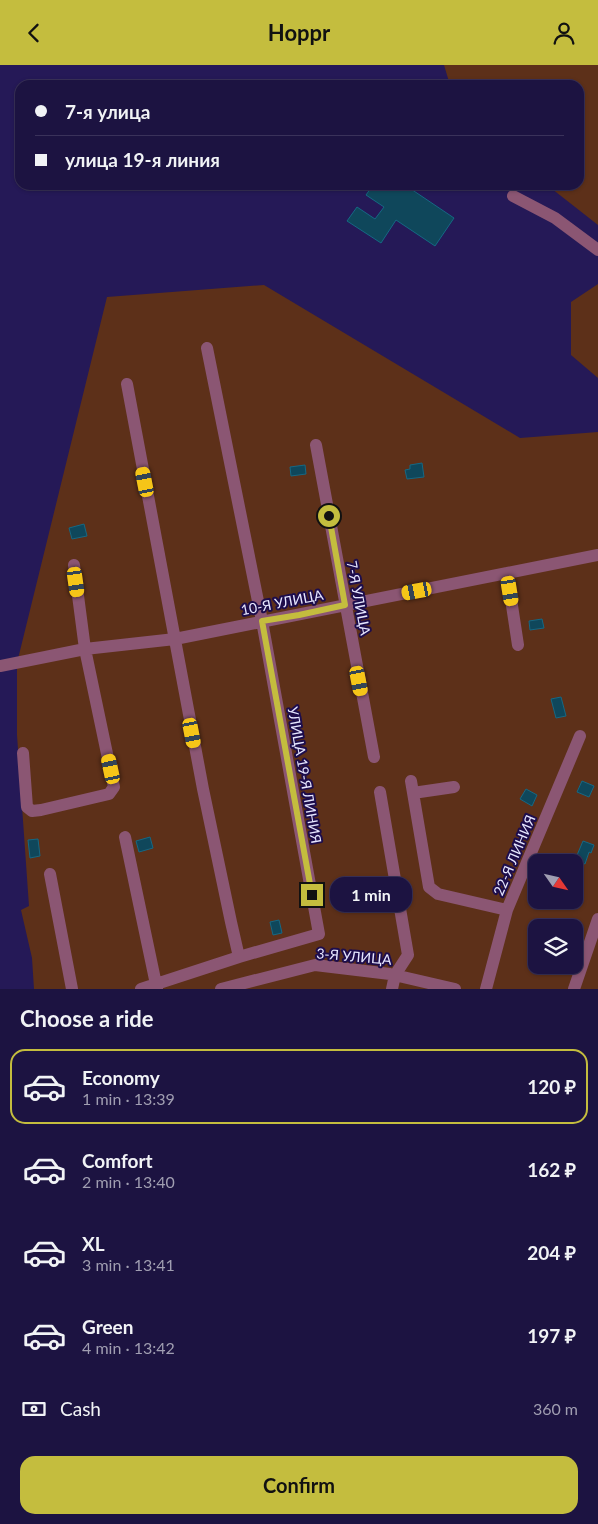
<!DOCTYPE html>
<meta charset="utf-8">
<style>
body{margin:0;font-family:Lato,sans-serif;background:#29204c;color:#f1f3f6;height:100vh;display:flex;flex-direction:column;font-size:19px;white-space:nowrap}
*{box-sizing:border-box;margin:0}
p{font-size:16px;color:#a09eb1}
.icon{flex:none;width:28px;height:28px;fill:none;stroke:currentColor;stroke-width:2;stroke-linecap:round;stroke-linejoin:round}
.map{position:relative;height:924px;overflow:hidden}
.sheet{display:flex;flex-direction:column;background:#1c1341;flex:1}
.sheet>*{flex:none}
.hud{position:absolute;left:15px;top:15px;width:569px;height:110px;border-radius:15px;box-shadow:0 1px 4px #0004,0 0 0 1px #3a325a;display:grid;align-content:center;height:110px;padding:0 20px;background:#1c1341}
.needle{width:32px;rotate:124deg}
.controls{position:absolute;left:528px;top:789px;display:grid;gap:10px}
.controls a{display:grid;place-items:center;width:55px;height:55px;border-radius:10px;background:#1c1341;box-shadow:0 1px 4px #0004,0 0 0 1px #3a325a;font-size:25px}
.end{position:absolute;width:22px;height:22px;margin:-11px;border:6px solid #c4bd3e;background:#111;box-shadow:0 0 0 2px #111}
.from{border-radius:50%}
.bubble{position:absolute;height:35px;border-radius:15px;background:#1c1341;box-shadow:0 1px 4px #0004,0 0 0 1px #3a325a;font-size:16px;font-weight:700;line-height:35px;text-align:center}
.car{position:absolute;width:15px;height:30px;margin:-15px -8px;border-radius:6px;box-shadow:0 0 4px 1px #0007;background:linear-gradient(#f5c518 24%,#345 0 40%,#f5c518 0 76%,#345 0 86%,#f5c518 0)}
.hud b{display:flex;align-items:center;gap:18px;height:48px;font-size:19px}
.hud b+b{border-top:1px solid #3a325a}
.hud i{width:12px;height:12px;background:#f1f3f6}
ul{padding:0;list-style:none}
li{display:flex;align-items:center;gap:15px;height:75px;margin:0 10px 8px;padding:0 10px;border:2px solid transparent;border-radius:15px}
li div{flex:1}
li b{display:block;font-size:19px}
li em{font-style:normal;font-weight:700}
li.active{border-color:#c4bd3e}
li>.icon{width:45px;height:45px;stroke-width:1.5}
h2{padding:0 20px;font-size:22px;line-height:60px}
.pay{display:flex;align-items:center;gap:12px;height:55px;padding:0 20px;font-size:19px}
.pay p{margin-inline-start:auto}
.action{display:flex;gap:10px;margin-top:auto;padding:10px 20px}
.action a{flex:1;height:58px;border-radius:15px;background:#c4bd3e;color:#111;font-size:20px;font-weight:700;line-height:58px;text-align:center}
header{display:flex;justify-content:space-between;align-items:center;height:65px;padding:0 20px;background:#c4bd3e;color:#111;font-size:22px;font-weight:700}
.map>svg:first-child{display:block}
</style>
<header><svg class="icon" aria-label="back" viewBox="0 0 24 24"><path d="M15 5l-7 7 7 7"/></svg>Hoppr<svg class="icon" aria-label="person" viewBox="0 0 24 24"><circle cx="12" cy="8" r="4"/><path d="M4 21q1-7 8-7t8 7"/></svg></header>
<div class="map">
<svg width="598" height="924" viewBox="0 0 598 924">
<rect width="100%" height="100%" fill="#251957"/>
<path fill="#5d3019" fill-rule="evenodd" d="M 444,0 L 598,0 L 598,160 L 547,120 L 579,120 L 579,20 L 450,20 Z
M 598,219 L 598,313 L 571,290 L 571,237 Z
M 264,220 L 520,373 L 598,367 L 598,924 L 34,924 L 32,893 L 21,845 L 29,841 L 17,670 L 17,598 L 107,232 ZM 536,798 L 574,798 L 574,835 L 536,835 ZM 536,862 L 574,862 L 574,900 L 536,900 Z"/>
<path fill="#0f475b" stroke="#156884" d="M 373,120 L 405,120 L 454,153 L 435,181 L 396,155 L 381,178 L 347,156 L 357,142 L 375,154 L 384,142 L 366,130 Z
M 422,398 L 424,412 L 407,414 L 405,405 L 410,404 L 410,400 Z
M 305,400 L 306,409 L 291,411 L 290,402 Z
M 84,459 L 87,471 L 72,474 L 69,463 Z
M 542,554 L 544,563 L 530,565 L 529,556 Z
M 561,632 L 566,651 L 556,653 L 551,634 Z
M 582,716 L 594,721 L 589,732 L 577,727 Z
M 526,724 L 537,730 L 532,741 L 520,734 Z
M 150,772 L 153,783 L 139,787 L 136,776 Z
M 38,774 L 40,791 L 30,793 L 28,775 Z
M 583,776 L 594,780 L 591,788 L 589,787 L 585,799 L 575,795 Z
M 279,855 L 282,868 L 273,870 L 270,857 Z"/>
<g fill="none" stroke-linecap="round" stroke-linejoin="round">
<path stroke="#8b5673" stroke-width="12" d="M 513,131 L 555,153 L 598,185
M 127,319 L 203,724 L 231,857 L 239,892
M 316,380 L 374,692
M 507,508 L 518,580
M 0,601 L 85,584 L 175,574 L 598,490
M 23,688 L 27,742 L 32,746 L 41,745 L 109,729 L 114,722 L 85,584 L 74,500
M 411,716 L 429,822 L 438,829 L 507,845
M 380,727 L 408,890 L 395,910 L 392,924
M 413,728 L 454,722
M 125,772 L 157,924
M 50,809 L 72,924
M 141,924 L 239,892 L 319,869 L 262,556 L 207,283
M 221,924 L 315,900 L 390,909 L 455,924
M 486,924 L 507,845 L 580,671
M 574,924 L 598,854"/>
</g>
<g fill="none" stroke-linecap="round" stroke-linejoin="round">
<path stroke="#c4bd3e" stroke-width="6" d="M 312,830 L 262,556 L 299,550 L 345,540 L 329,451"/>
</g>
<g text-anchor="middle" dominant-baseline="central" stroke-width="4" stroke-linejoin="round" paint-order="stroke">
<g font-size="14" fill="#e7e7ff" stroke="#1d0d4c">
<text transform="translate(359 533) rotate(79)">7-Я УЛИЦА</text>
<text transform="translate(282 537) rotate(-11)">10-Я УЛИЦА</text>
<text transform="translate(305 710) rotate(80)">УЛИЦА 19-Я ЛИНИЯ</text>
<text transform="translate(514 790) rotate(-67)">22-Я ЛИНИЯ</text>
<text transform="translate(354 891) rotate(5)">3-Я УЛИЦА</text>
</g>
</g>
</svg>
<div class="controls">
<a><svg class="needle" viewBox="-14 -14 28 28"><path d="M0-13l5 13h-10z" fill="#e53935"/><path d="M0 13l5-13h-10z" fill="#a09eb1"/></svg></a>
<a><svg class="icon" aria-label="layers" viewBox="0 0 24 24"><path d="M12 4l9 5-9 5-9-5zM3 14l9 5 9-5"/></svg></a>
</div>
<i class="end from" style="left:329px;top:451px"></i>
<i class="end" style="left:312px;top:830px"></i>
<div class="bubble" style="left:330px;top:812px;width:82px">1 min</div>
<i class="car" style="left:145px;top:417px;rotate:349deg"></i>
<i class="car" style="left:76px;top:517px;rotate:172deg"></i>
<i class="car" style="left:417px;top:526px;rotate:259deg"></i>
<i class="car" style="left:510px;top:526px;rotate:171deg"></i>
<i class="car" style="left:359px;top:616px;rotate:169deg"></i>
<i class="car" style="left:192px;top:668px;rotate:169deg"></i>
<i class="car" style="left:111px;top:704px;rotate:348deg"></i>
<div class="hud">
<b><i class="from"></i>7-я улица</b>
<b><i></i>улица 19-я линия</b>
</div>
</div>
<section class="sheet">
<h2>Choose a ride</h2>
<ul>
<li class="active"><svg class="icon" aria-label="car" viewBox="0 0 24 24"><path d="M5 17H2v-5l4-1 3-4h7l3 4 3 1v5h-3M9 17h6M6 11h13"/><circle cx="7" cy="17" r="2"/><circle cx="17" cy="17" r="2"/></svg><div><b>Economy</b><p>1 min · 13:39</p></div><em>120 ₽</em></li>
<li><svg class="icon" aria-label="car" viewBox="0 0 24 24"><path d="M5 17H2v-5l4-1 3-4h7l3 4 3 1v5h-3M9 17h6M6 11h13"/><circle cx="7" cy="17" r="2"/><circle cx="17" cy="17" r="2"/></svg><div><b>Comfort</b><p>2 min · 13:40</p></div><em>162 ₽</em></li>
<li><svg class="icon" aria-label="car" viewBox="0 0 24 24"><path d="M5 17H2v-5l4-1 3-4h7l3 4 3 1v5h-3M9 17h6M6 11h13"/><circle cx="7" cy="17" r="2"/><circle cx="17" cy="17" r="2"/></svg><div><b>XL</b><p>3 min · 13:41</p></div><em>204 ₽</em></li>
<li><svg class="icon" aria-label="car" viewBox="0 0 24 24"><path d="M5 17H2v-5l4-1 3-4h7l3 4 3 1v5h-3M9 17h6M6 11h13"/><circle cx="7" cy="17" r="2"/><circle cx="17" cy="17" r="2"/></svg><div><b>Green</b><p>4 min · 13:42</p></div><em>197 ₽</em></li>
</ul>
<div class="pay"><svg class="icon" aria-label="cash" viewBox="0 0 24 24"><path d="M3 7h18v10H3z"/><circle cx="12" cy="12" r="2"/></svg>Cash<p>360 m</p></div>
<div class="action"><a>Confirm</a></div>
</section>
